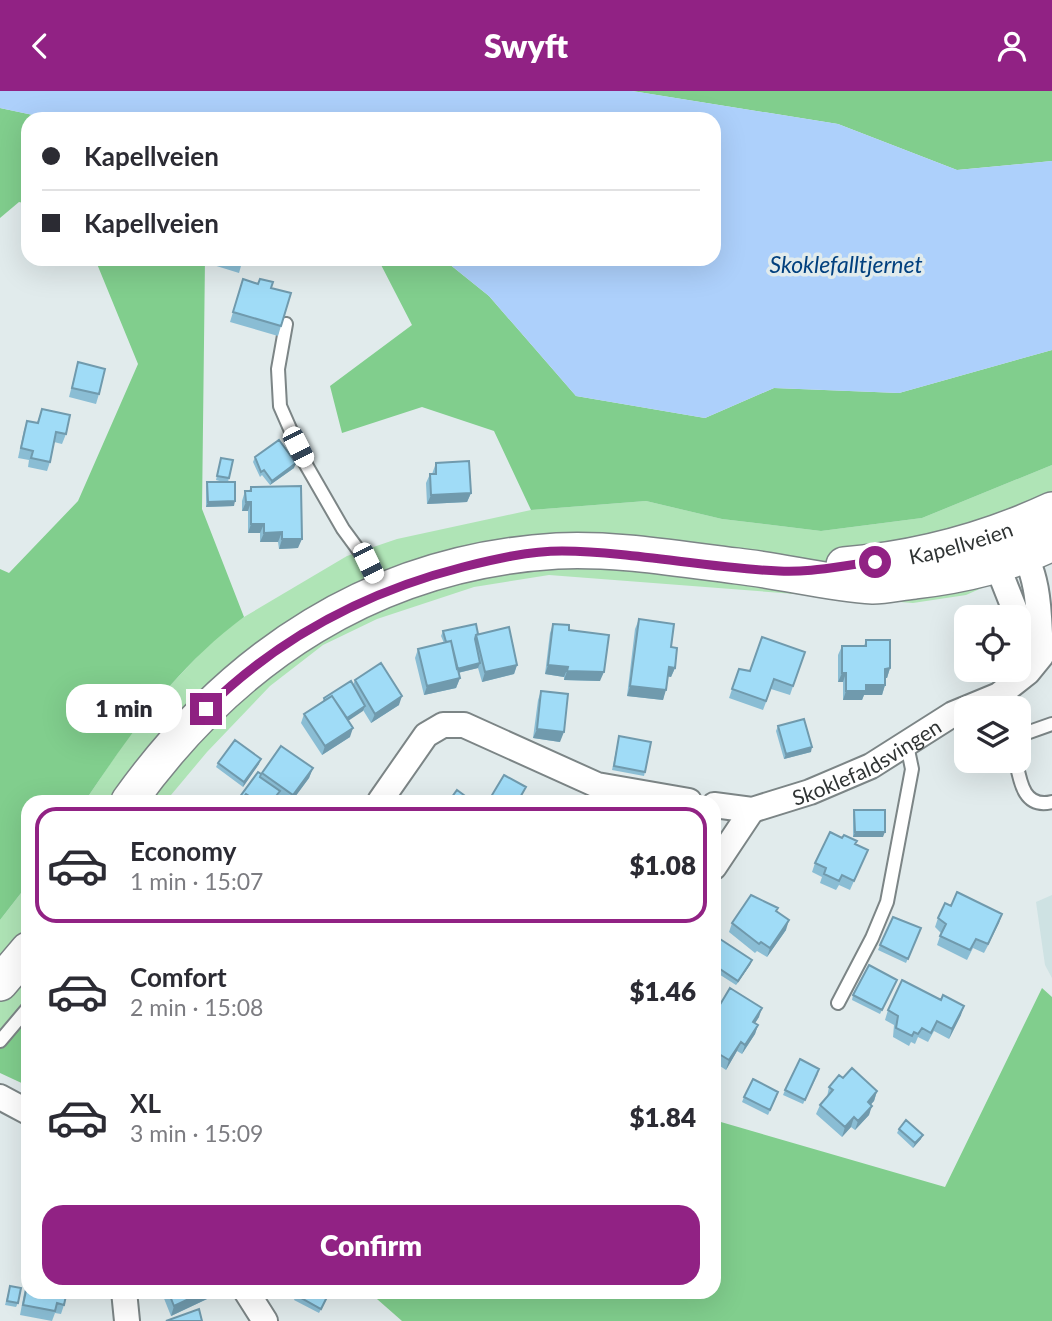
<!DOCTYPE html>
<meta charset="utf-8">
<style>
body{margin:0;font-family:Lato,sans-serif;background:#f7f7f7;color:#2b2b33;height:100vh;display:flex;flex-direction:column;font-size:26px;white-space:nowrap}
*{box-sizing:border-box;margin:0}
p{font-size:23px;color:#7c7c81}
.icon{flex:none;width:38px;height:38px;fill:none;stroke:currentColor;stroke-width:2;stroke-linecap:round;stroke-linejoin:round}
.map{position:relative;flex:1;overflow:hidden}
.sheet{position:absolute;left:21px;top:704px;width:700px;height:504px;display:flex;flex-direction:column;background:#fff;border-radius:21px;box-shadow:0 7px 28px #0002}
.sheet>*{flex:none}
.banner{position:absolute;left:21px;top:21px;width:700px;height:154px;border-radius:21px;box-shadow:0 7px 28px #0002;display:grid;align-content:center;height:154px;padding:0 21px;background:#fff}
.buttons{position:absolute;left:954px;top:514px;display:grid;gap:14px}
.buttons a{display:grid;place-items:center;width:77px;height:77px;border-radius:14px;background:#fff;box-shadow:0 7px 28px #0002;font-size:35px}
.end{position:absolute;width:32px;height:32px;margin:-16px;border:9px solid #912284;background:#fff;box-shadow:0 0 0 4px #fff}
.from{border-radius:50%}
.bubble{position:absolute;height:49px;border-radius:21px;background:#fff;box-shadow:0 7px 28px #0002;font-size:23px;font-weight:800;line-height:49px;text-align:center}
.car{position:absolute;width:21px;height:42px;margin:-21px -10px;border-radius:9px;box-shadow:0 0 5px 2px #0007;background:linear-gradient(#fff 24%,#345 0 40%,#fff 0 76%,#345 0 86%,#fff 0)}
.banner b{display:flex;align-items:center;gap:24px;height:66px;font-size:26px}
.banner b+b{border-top:2px solid #e1e1e2}
.banner i{width:18px;height:18px;background:#2b2b33}
ul{padding:12px 0 0;list-style:none}
li{display:flex;align-items:center;gap:21px;height:116px;margin:0 14px 10px;padding:0 7px;border:4px solid transparent;border-radius:21px}
li div{flex:1}
li b{display:block;font-size:26px}
li em{font-style:normal;font-weight:800}
li.on{border-color:#912284}
li>.icon{width:63px;height:63px;stroke-width:1.5}
.cta{display:flex;gap:14px;margin-top:auto;padding:14px 21px}
.cta a{flex:1;height:80px;border-radius:21px;background:#912284;color:#fff;font-size:28px;font-weight:800;line-height:80px;text-align:center}
header{display:flex;justify-content:space-between;align-items:center;height:91px;padding:0 21px;background:#912284;color:#fff;font-size:32px;font-weight:800}
.map>svg:first-child{display:block}
</style>
<header><svg class="icon" aria-label="back" viewBox="0 0 24 24"><path d="M15 5l-7 7 7 7"/></svg>Swyft<svg class="icon" aria-label="person" viewBox="0 0 24 24"><circle cx="12" cy="8" r="4"/><path d="M4 21q1-7 8-7t8 7"/></svg></header>
<div class="map">
<svg width="1052" height="1230" viewBox="0 0 1052 1230">
<rect width="100%" height="100%" fill="#e1ebec"/>
<path fill="#cee2e3" d="M 1052,804 L 1052,887 L 1045,874 L 1036,811 Z"/>
<path fill="#afe4b6" d="M 1052,374 L 1052,466 L 966,504 L 913,512 L 549,484 L 474,496 L 377,528 L 323,554 L 270,595 L 207,661 L 166,710 L 85,710 L 146,620 L 215,547 L 244,526 L 347,465 L 397,448 L 531,419 L 646,410 L 722,428 L 821,440 L 922,427 Z
M 28,793 L 28,907 L 0,952 L 0,829 Z"/>
<path fill="#81ce8d" d="M 632,0 L 1052,0 L 1052,70 L 957,79 L 838,33 Z
M 0,17 L 52,28 L 28,28 L 28,113 L 19,111 L 0,127 Z
M 95,168 L 205,168 L 202,418 L 244,526 C 175,577 132,641 85,710 L 28,710 L 28,793 L 0,829 L 0,478 L 9,482 L 78,410 L 138,273 Z
M 378,168 L 443,168 L 489,205 L 576,305 L 705,327 L 774,297 L 899,302 L 1052,259 L 1052,374 L 922,427 L 821,440 L 722,428 L 646,410 L 531,419 L 494,340 L 422,316 L 342,342 L 330,295 L 412,234 Z
M 1042,897 L 1052,906 L 1052,1230 L 402,1230 L 369,1201 L 714,1200 L 714,1029 L 945,1096 Z
M 28,907 L 28,995 L 0,982 L 0,952 Z"/>
<path fill="#add0fb" d="M 0,0 L 632,0 L 838,33 L 957,79 L 1052,70 L 1052,259 L 899,302 L 774,297 L 705,327 L 576,305 L 489,205 L 443,168 L 714,168 L 714,28 L 52,28 L 0,17 Z"/>
<g fill="none" stroke-linecap="round" stroke-linejoin="round">
<g stroke="#7c8586" stroke-width="16">
<path id="service" d="M 286,233 L 278,278 L 280,315 L 305,372 L 343,438 L 368,472 L 380,498
M 1018,645 L 1052,633
M 1016,670 C 1020,691 1024,718 1052,711
M 838,912 L 872,847 L 887,811 L 912,678 L 907,654
M 0,950 L 28,917"/>
</g>
<g stroke="#7c8586" stroke-width="28">
<g id="minor">
<path d="M 1000,458 L 997,474 L 1018,527"/>
<path d="M 380,710 L 426,644 L 443,634 L 464,634 L 597,694 L 689,710"/>
<path id="s1" d="M 714,714 L 752,719 L 810,701 L 871,675 L 953,623 L 999,604 L 1028,581 L 1041,565 C 1039,531 1041,479 1016,453"/>
<path d="M 714,776 L 752,719"/>
<path d="M 0,1006 L 28,1021"/>
<path d="M 124,1200 L 127,1230"/>
<path d="M 246,1200 L 265,1230"/>
</g>
</g>
<g stroke="#7c8586" stroke-width="38">
<g id="secondary">
<path id="s2" d="M 844,474 C 915,468 987,449 1052,419"/>
<path d="M 129,710 C 233,565 375,471 557,460 C 616,457 678,468 737,475 C 782,480 828,492 873,495 C 887,495 902,491 915,490 C 964,484 1008,474 1052,452"/>
<path d="M 0,892 L 28,859"/>
</g>
</g>
<use href="#service" stroke="#fff" stroke-width="12"/>
<use href="#minor" stroke="#fff" stroke-width="24"/>
<use href="#secondary" stroke="#fff" stroke-width="35"/>
</g>
<path fill="#8abdd4" d="M 212,168 L 243,168 L 239,182 L 210,173 Z
M 243,188 L 271,197 L 281,235 L 278,245 L 230,231 Z
M 78,271 L 99,303 L 96,313 L 69,306 Z
M 42,318 L 66,343 L 62,353 L 54,351 L 50,371 L 47,380 L 28,376 L 29,369 L 18,367 L 24,339 L 27,330 L 37,332 Z
M 255,366 L 294,377 L 270,394 L 262,384 L 260,386 L 253,371 Z
M 221,367 L 229,387 L 228,391 L 234,415 L 206,416 L 206,396 L 207,391 L 223,391 L 216,389 Z
M 436,372 L 471,402 L 467,411 L 427,413 L 426,392 L 430,383 L 432,383 Z
M 251,396 L 298,457 L 279,458 L 278,451 L 260,451 L 260,442 L 248,442 L 248,420 L 242,420 L 242,410 L 245,400 L 249,400 Z
M 639,528 L 671,556 L 675,577 L 671,586 L 668,585 L 663,609 L 627,605 L 635,538 Z
M 553,533 L 569,539 L 600,590 L 564,589 L 564,586 L 545,583 L 550,542 Z
M 443,540 L 478,543 L 517,574 L 514,583 L 482,591 L 478,577 L 458,582 L 460,587 L 456,597 L 424,604 L 415,567 L 418,558 L 444,552 L 441,545 Z
M 866,549 L 890,577 L 887,587 L 885,587 L 885,594 L 882,604 L 864,604 L 862,609 L 843,609 L 843,591 L 838,591 L 838,564 L 842,555 L 864,555 Z
M 805,561 L 790,604 L 771,598 L 763,619 L 729,607 L 739,578 L 750,580 Z
M 355,589 L 399,614 L 371,632 L 363,619 L 348,629 L 350,646 L 322,664 L 301,632 L 304,623 L 323,610 L 324,607 L 353,594 Z
M 541,600 L 560,651 L 533,647 L 538,609 Z
M 778,635 L 811,661 L 784,668 L 776,640 Z
M 619,645 L 645,681 L 644,685 L 612,679 Z
M 218,672 L 259,673 L 243,696 L 216,676 Z
M 313,677 L 309,687 L 292,710 L 285,710 L 278,705 L 274,710 L 238,710 L 239,707 L 262,682 Z
M 854,719 L 883,746 L 853,746 L 853,724 Z
M 856,753 L 868,759 L 850,799 L 839,794 L 836,799 L 820,792 L 822,786 L 812,781 L 815,772 Z
M 951,815 L 1002,823 L 984,862 L 973,857 L 967,869 L 937,854 L 941,842 L 935,836 L 938,827 Z
M 778,817 L 776,821 L 786,839 L 767,866 L 757,860 L 755,862 L 729,841 L 732,832 Z
M 921,837 L 906,872 L 878,859 L 880,854 Z
M 714,856 L 752,869 L 750,874 L 736,894 L 714,880 Z
M 897,889 L 880,923 L 852,909 L 853,904 Z
M 721,912 L 759,926 L 755,932 L 758,934 L 755,943 L 742,963 L 737,960 L 726,979 L 714,971 L 714,916 Z
M 888,919 L 961,924 L 949,948 L 934,940 L 928,951 L 918,946 L 915,953 L 911,951 L 909,955 L 893,946 L 894,934 L 885,929 Z
M 818,983 L 803,1013 L 783,1004 L 785,999 Z
M 843,987 L 877,1000 L 874,1010 L 871,1013 L 869,1024 L 855,1039 L 851,1036 L 842,1046 L 816,1023 L 820,1014 L 827,1006 L 829,996 Z
M 777,1005 L 768,1024 L 742,1011 L 744,1006 Z
M 899,1038 L 921,1048 L 913,1057 L 897,1042 Z
M 28,1181 L 28,1200 L 64,1214 L 61,1223 L 55,1222 L 52,1230 L 20,1224 Z
M 10,1195 L 18,1212 L 16,1216 L 5,1214 Z
M 161,1200 L 210,1200 L 207,1208 L 171,1225 Z
M 298,1200 L 331,1200 L 319,1222 L 294,1209 Z"/>
<path fill="#709aad" d="M 296,372 L 294,377 L 270,394 L 272,390 Z
M 471,402 L 467,411 L 427,413 L 431,404 Z
M 235,410 L 234,415 L 206,416 L 208,411 Z
M 246,411 L 251,411 L 248,420 L 242,420 Z
M 251,433 L 264,433 L 260,442 L 248,442 Z
M 282,441 L 278,451 L 260,451 L 264,442 Z
M 282,448 L 302,448 L 298,457 L 279,458 Z
M 480,572 L 478,577 L 453,583 L 455,578 Z
M 517,574 L 514,583 L 482,591 L 485,581 Z
M 548,574 L 568,576 L 564,586 L 545,583 Z
M 669,576 L 675,577 L 671,586 L 665,585 Z
M 890,577 L 887,587 L 882,587 L 885,578 Z
M 567,580 L 604,581 L 600,590 L 564,589 Z
M 842,582 L 846,582 L 843,591 L 838,591 Z
M 460,587 L 456,597 L 424,604 L 427,595 Z
M 866,594 L 885,594 L 882,604 L 864,604 L 862,609 L 843,609 L 846,600 Z
M 630,595 L 666,599 L 663,609 L 627,605 Z
M 402,605 L 399,614 L 371,632 L 375,623 Z
M 365,615 L 363,620 L 342,634 L 343,629 Z
M 353,637 L 350,646 L 322,664 L 325,655 Z
M 537,638 L 564,641 L 560,651 L 533,647 Z
M 812,656 L 811,661 L 784,668 L 786,663 Z
M 261,668 L 259,673 L 243,696 L 244,691 Z
M 313,677 L 309,687 L 292,710 L 291,710 L 293,704 Z
M 855,741 L 885,741 L 883,746 L 853,746 Z
M 1002,823 L 999,832 L 984,862 L 988,853 Z
M 789,829 L 786,839 L 767,866 L 770,857 Z
M 752,869 L 750,874 L 736,894 L 738,890 Z
M 964,915 L 961,924 L 949,948 L 952,938 Z
M 762,917 L 759,926 L 750,940 L 753,931 Z
M 758,934 L 755,943 L 742,963 L 745,954 Z
M 741,951 L 737,960 L 726,979 L 729,969 Z
M 877,1000 L 874,1010 L 865,1020 L 868,1011 Z
M 872,1015 L 869,1024 L 855,1039 L 858,1030 Z
M 854,1026 L 851,1036 L 842,1046 L 845,1036 Z
M 923,1044 L 921,1048 L 913,1057 L 915,1052 Z
M 206,1200 L 210,1200 L 207,1208 L 171,1225 L 174,1215 Z"/>
<path fill="#a0dcf7" stroke="#709aad" stroke-width="2" d="M 227,168 L 243,168 L 242,173 Z
M 243,188 L 258,193 L 260,188 L 273,191 L 271,197 L 291,202 L 281,235 L 233,221 Z
M 78,271 L 105,278 L 99,303 L 72,297 Z
M 42,318 L 70,324 L 66,343 L 56,341 L 50,371 L 31,367 L 33,360 L 21,357 L 27,330 L 38,332 Z
M 279,349 L 296,372 L 272,390 L 264,379 L 261,381 L 255,366 Z
M 221,367 L 233,369 L 229,387 L 217,385 Z
M 469,370 L 471,402 L 431,404 L 430,383 L 436,383 L 436,372 Z
M 207,391 L 235,391 L 235,410 L 208,411 Z
M 301,395 L 302,448 L 282,448 L 282,441 L 264,442 L 264,433 L 251,433 L 251,411 L 246,411 L 245,400 L 251,400 L 251,396 Z
M 639,528 L 674,533 L 671,556 L 677,557 L 675,577 L 669,576 L 666,599 L 630,595 Z
M 476,533 L 478,543 L 476,544 L 475,548 L 480,572 L 457,578 L 451,550 L 446,551 L 443,540 Z
M 553,533 L 569,534 L 569,539 L 609,544 L 604,581 L 567,580 L 568,576 L 548,574 Z
M 509,536 L 517,574 L 485,581 L 476,544 Z
M 762,546 L 805,561 L 793,595 L 774,588 L 766,610 L 732,598 L 739,578 L 750,580 Z
M 866,549 L 890,549 L 890,577 L 885,578 L 885,594 L 866,594 L 866,600 L 846,600 L 846,582 L 842,582 L 842,555 L 866,555 Z
M 451,550 L 460,587 L 427,595 L 418,558 Z
M 381,572 L 402,605 L 375,623 L 355,589 Z
M 351,590 L 365,615 L 347,627 L 332,605 L 325,609 L 324,607 Z
M 541,600 L 568,603 L 564,641 L 537,638 Z
M 332,605 L 353,637 L 325,655 L 304,623 Z
M 804,628 L 812,656 L 786,663 L 778,635 Z
M 619,645 L 651,651 L 645,681 L 614,675 Z
M 235,649 L 261,668 L 244,691 L 218,672 Z
M 281,655 L 313,677 L 293,704 L 262,682 Z
M 258,681 L 261,683 L 260,686 L 280,700 L 272,710 L 257,710 L 246,703 L 242,708 L 239,707 Z
M 504,684 L 526,696 L 518,710 L 491,710 L 489,709 Z
M 457,699 L 472,710 L 449,710 Z
M 246,703 L 257,710 L 241,710 Z
M 854,719 L 885,719 L 885,741 L 855,741 Z
M 830,741 L 842,747 L 844,744 L 857,750 L 855,753 L 868,759 L 854,790 L 842,784 L 839,790 L 824,783 L 826,777 L 815,772 Z
M 957,801 L 1002,823 L 988,853 L 976,848 L 970,859 L 940,845 L 946,833 L 938,827 L 945,812 L 951,815 Z
M 751,804 L 778,817 L 776,820 L 789,829 L 770,857 L 761,851 L 759,853 L 732,832 Z
M 893,826 L 921,837 L 908,868 L 880,854 Z
M 720,848 L 752,869 L 738,890 L 714,874 L 714,856 Z
M 869,874 L 897,889 L 882,919 L 853,904 Z
M 902,889 L 941,909 L 943,904 L 964,915 L 952,938 L 937,930 L 931,942 L 922,937 L 918,943 L 914,941 L 912,945 L 896,937 L 898,925 L 888,919 Z
M 730,897 L 762,917 L 753,931 L 758,934 L 745,954 L 741,951 L 729,969 L 714,960 L 714,916 L 718,909 L 721,912 Z
M 800,968 L 819,978 L 805,1009 L 785,999 Z
M 852,977 L 877,1000 L 868,1011 L 872,1015 L 858,1030 L 854,1026 L 845,1036 L 820,1014 L 833,999 L 829,996 L 839,984 L 843,987 Z
M 753,988 L 778,1001 L 770,1019 L 744,1006 Z
M 906,1029 L 923,1044 L 915,1052 L 899,1038 Z
M 28,1190 L 28,1200 L 67,1200 L 64,1214 L 57,1212 L 55,1220 L 23,1214 Z
M 10,1195 L 21,1197 L 18,1212 L 7,1210 Z
M 168,1200 L 206,1200 L 174,1215 Z
M 298,1200 L 330,1200 L 321,1218 L 296,1204 Z
M 199,1218 L 202,1230 L 166,1230 Z"/>
<g fill="none" stroke-linecap="round" stroke-linejoin="round">
<path stroke="#912284" stroke-width="9" d="M 206,618 C 278,547 365,501 463,476 C 495,468 529,460 562,460 C 635,461 707,477 779,480 C 810,482 844,474 875,471"/>
</g>
<g text-anchor="middle" dominant-baseline="central" stroke-width="7" stroke-linejoin="round" paint-order="stroke">
<g font-size="21" fill="#303434" stroke="#e1ebec">
<text stroke="none"><textPath href="#s2" startOffset="119">Kapellveien</textPath></text>
<text stroke="none"><textPath href="#s1" startOffset="163">Skoklefaldsvingen</textPath></text>
</g>
<g font-size="23" font-style="italic" fill="#01407e" stroke="#e1ebec">
<text x="846" y="173">Skoklefalltjernet</text>
</g>
</g>
</svg>
<div class="buttons">
<a><svg class="icon" aria-label="locate" viewBox="0 0 24 24"><circle cx="12" cy="12" r="6"/><path d="M12 2v4M12 18v4M2 12h4M18 12h4"/></svg></a>
<a><svg class="icon" aria-label="layers" viewBox="0 0 24 24"><path d="M12 4l9 5-9 5-9-5zM3 14l9 5 9-5"/></svg></a>
</div>
<i class="end from" style="left:875px;top:471px"></i>
<i class="end" style="left:206px;top:618px"></i>
<div class="bubble" style="left:66px;top:593px;width:116px">1 min</div>
<i class="car" style="left:298px;top:356px;rotate:153deg"></i>
<i class="car" style="left:368px;top:472px;rotate:154deg"></i>
<div class="banner">
<b><i class="from"></i>Kapellveien</b>
<b><i></i>Kapellveien</b>
</div>
<section class="sheet">
<ul>
<li class="on"><svg class="icon" aria-label="car" viewBox="0 0 24 24"><path d="M5 17H2v-5l4-1 3-4h7l3 4 3 1v5h-3M9 17h6M6 11h13"/><circle cx="7" cy="17" r="2"/><circle cx="17" cy="17" r="2"/></svg><div><b>Economy</b><p>1 min · 15:07</p></div><em>$1.08</em></li>
<li><svg class="icon" aria-label="car" viewBox="0 0 24 24"><path d="M5 17H2v-5l4-1 3-4h7l3 4 3 1v5h-3M9 17h6M6 11h13"/><circle cx="7" cy="17" r="2"/><circle cx="17" cy="17" r="2"/></svg><div><b>Comfort</b><p>2 min · 15:08</p></div><em>$1.46</em></li>
<li><svg class="icon" aria-label="car" viewBox="0 0 24 24"><path d="M5 17H2v-5l4-1 3-4h7l3 4 3 1v5h-3M9 17h6M6 11h13"/><circle cx="7" cy="17" r="2"/><circle cx="17" cy="17" r="2"/></svg><div><b>XL</b><p>3 min · 15:09</p></div><em>$1.84</em></li>
</ul>
<div class="cta"><a>Confirm</a></div>
</section>
</div>
